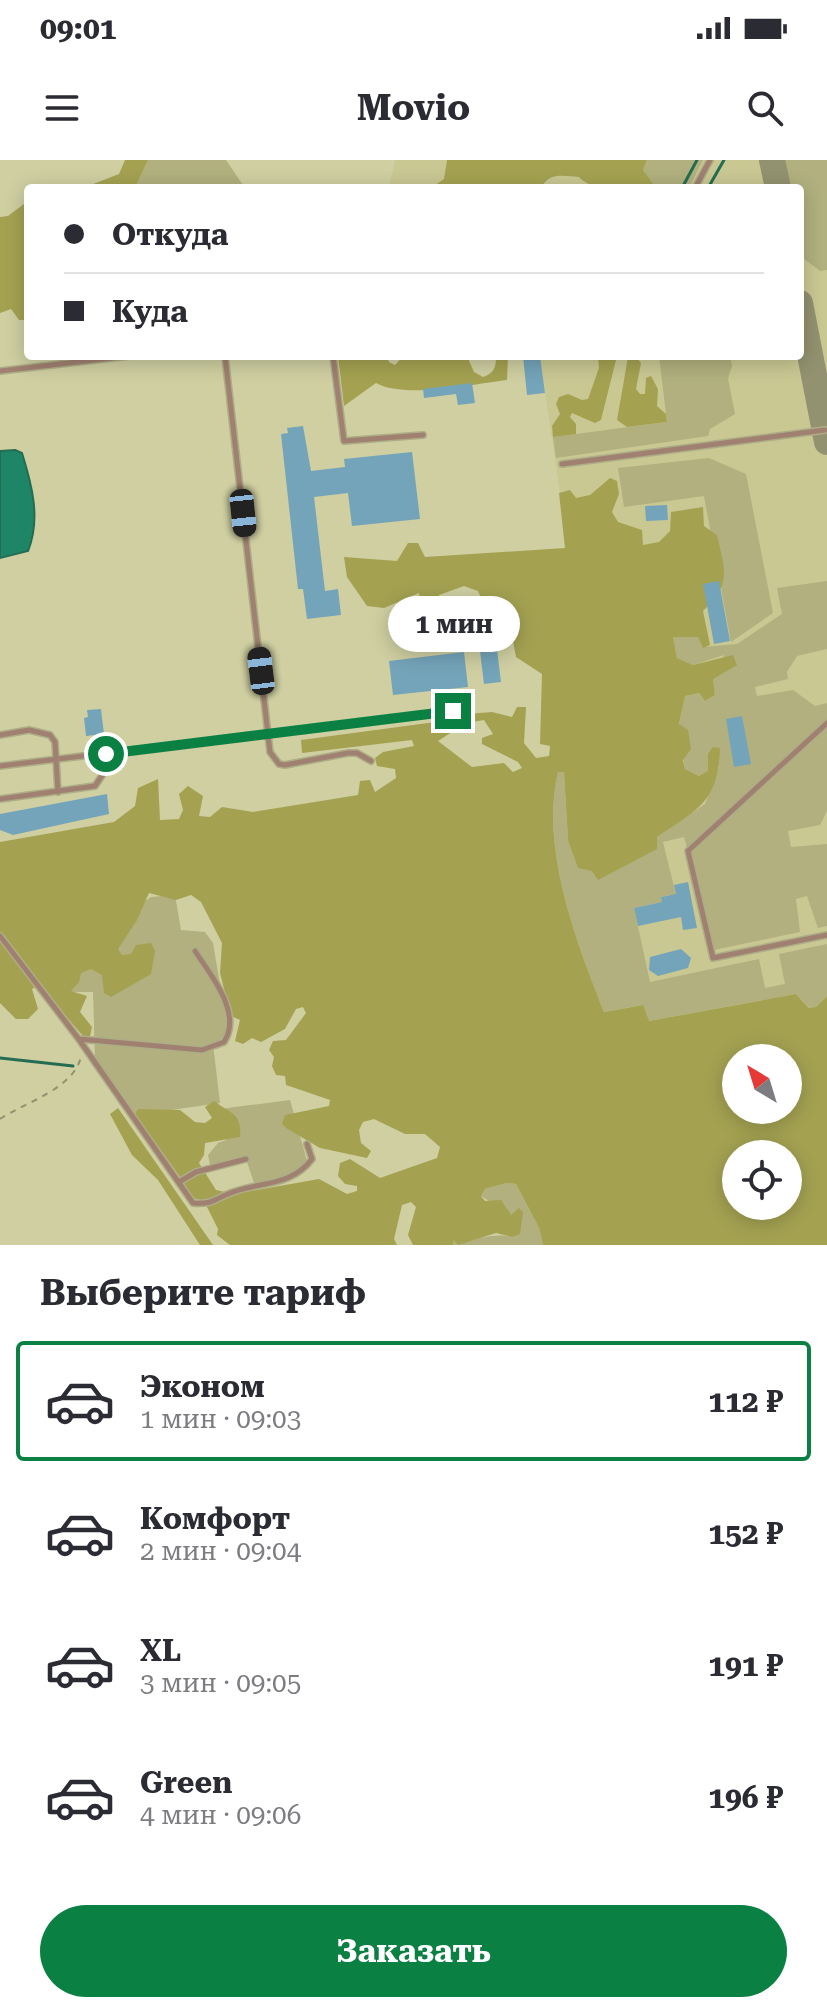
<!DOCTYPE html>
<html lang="ru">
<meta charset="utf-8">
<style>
body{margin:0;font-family:"Roboto Serif",serif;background:#f2f2f3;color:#2b2b33;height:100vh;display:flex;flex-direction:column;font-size:30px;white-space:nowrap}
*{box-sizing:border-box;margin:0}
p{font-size:26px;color:#7c7c81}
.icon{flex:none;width:44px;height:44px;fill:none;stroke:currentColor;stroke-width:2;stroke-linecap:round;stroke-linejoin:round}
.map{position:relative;height:1085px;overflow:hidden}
.sheet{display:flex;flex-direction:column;background:#fff;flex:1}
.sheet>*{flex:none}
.guide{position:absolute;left:24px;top:24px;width:780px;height:176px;border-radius:8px;box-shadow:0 4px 20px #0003;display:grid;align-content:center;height:176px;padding:0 40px;background:#fff}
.needle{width:52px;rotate:322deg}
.tools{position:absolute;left:722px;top:884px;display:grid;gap:16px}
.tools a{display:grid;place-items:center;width:80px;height:80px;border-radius:50%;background:#fff;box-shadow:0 4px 20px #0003;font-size:40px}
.end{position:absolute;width:36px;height:36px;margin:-18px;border:10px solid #0b8043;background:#fff;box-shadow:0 0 0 4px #fff}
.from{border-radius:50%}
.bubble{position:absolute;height:56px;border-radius:28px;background:#fff;box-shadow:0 4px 20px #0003;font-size:26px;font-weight:700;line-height:56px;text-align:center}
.car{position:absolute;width:24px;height:48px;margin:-24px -12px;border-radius:10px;box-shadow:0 0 6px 2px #0007;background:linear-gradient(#222 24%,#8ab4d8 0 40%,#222 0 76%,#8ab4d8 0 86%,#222 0)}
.guide b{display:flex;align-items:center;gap:28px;height:76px;font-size:30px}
.guide b+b{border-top:2px solid #e1e1e2}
.guide i{width:20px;height:20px;background:#2b2b33}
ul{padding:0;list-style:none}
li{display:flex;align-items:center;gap:24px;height:120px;margin:0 16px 12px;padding:0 24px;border:4px solid transparent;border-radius:8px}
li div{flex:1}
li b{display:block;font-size:30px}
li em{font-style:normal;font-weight:700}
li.current{border-color:#0b8043}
li>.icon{width:72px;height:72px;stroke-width:1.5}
h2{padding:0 40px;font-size:36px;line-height:96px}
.action{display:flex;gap:16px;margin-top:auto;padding:16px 40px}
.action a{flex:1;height:92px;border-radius:48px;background:#0b8043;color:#fff;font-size:32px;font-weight:700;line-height:92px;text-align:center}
.status{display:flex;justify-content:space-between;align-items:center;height:56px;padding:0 40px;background:#fff;direction:ltr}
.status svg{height:22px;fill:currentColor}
header{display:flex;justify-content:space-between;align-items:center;height:104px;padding:0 40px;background:#fff;font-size:36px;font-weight:700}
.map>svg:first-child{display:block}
</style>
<div class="status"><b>09:01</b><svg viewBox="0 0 49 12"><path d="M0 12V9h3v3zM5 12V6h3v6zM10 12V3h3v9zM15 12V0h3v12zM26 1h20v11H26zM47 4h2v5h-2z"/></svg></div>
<header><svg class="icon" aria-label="menu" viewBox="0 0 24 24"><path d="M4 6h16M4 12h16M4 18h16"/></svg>Movio<svg class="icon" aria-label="search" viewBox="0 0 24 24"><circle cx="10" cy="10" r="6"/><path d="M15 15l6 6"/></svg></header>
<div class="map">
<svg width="827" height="1085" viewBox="0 0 827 1085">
<rect width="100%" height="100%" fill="#cfcfa2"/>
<path fill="#c9c893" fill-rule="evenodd" d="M 395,0 L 827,0 L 827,1085 L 669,1085 L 540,196 L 800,196 L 800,28 L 389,28 ZM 736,898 L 788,898 L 788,950 L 736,950 ZM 736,994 L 788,994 L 788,1046 L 736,1046 Z"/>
<path fill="#b1b07e" d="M 148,0 L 226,0 L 245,28 L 135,28 Z
M 647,0 L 703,0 L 689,28 L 656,28 L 643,10 Z
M 783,0 L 827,0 L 827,110 L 820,111 L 803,98 L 800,28 L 789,28 Z
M 659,196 L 730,196 L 732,206 L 728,219 L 735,254 L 710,269 L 708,276 L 556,298 L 553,277 L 667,262 Z
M 709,298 L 746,314 L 773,453 L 731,482 L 704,336 L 624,347 L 618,308 Z
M 827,421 L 827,489 L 797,496 L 787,512 L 788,519 L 755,527 L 757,536 L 793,530 L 815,546 L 827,543 L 827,559 L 687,688 L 684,677 L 663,682 L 679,747 L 669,735 L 661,737 L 662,742 L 634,748 L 650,822 L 759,799 L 765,828 L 785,824 L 779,794 L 827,784 L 827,836 L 816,847 L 810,848 L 796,834 L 648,861 L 642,845 L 604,852 C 576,781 540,688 558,611 L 564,612 L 568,680 L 657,677 L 705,644 L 719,607 L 708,594 L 709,611 L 699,616 L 685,609 L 679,565 L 685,536 L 699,533 L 705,541 L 715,535 L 713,519 L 724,495 L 693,505 L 677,498 L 673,477 L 698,477 L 703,487 L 737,484 L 782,454 L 777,428 Z
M 827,568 L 827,651 L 820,665 L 788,671 L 791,687 L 827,684 L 827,766 L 818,768 L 807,736 L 796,739 L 800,772 L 714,790 L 692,692 Z
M 175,735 L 181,770 L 205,772 L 213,783 L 227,866 L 226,875 L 213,884 L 220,943 L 136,955 L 95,898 L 93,832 L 64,832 L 58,799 L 151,737 Z
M 290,940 L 307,1001 L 302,1009 L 255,1026 L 247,1002 L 211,1009 L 208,995 L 218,983 L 226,980 L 220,949 Z
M 507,1023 L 516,1024 L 539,1068 L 543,1085 L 453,1085 L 454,1079 C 477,1082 492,1072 512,1077 L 515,1053 L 511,1055 L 481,1036 L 485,1029 Z"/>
<path fill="#a4a251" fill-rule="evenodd" d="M 125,0 L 148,0 L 135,28 L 83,28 L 119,14 Z
M 447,0 L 647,0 L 643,10 L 654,25 C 636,34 592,32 579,17 C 563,16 549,12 541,28 L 431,28 L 444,19 Z
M 28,41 L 28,160 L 19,160 L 11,149 L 0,153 L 0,57 L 8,56 Z
M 338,196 L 387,196 L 389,202 L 395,205 L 403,196 L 467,196 L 474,212 L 483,217 C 494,213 496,208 496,196 L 508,196 L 507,220 C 473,224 405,239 376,223 L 344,246 Z
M 598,196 L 614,196 L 616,200 L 601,260 L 595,263 L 572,253 L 570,257 L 576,264 L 576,274 L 553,277 L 552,266 L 560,254 L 556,244 L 559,237 L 568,234 L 582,240 L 588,239 L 599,208 Z
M 635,196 L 641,203 L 636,229 L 640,234 L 645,234 L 646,218 L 651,216 L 658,229 L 657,246 L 666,254 L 667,262 L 627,267 L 617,260 L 628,197 Z
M 610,318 L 617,321 L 619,334 L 612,352 L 618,362 L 642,370 L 643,385 L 659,382 L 670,371 L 671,352 L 703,347 L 704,366 L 717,375 C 725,411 732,423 703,451 L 710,485 L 703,488 L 698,477 L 673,477 L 677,498 L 693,505 L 733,495 L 737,505 L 713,519 L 715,535 L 705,541 L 699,533 L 685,536 L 679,564 L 688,570 L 691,589 L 683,600 L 685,609 L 699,616 L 708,611 L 708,594 L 713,587 L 720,588 C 718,643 698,649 657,677 L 657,689 L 598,720 L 592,711 L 578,708 L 568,680 L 564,612 L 558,612 C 540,688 576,781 604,852 L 643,845 L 649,861 L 796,834 L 809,848 L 816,847 L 827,836 L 827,1085 L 543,1085 L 539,1068 L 516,1024 L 507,1023 L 485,1029 L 481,1036 L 485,1041 L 501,1040 L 511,1055 L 519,1048 L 523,1052 L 520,1074 L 512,1077 L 496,1073 L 458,1085 L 454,1080 L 453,1085 L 413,1085 L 408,1075 L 416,1047 L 411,1042 L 402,1045 L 394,1079 L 397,1085 L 230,1085 L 217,1075 L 218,1069 L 204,1041 L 193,1038 C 176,1008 154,983 135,954 L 138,949 L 180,950 L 195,962 L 205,963 L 212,958 L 205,947 L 214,941 C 231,954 242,953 240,977 L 205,983 L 204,995 L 199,1003 L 216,1030 L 234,1034 L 319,1019 L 347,1034 L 357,1031 L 357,1026 L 345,1024 L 338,1016 L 340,1003 L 350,999 L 380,1018 L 437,998 L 440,987 L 425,974 L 405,974 L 374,959 L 363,962 L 359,970 L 361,983 L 371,991 L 367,998 L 320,988 L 286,968 L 282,964 L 285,955 L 329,946 L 330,940 L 286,925 L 285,916 L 276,915 L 272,906 L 274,897 L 269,890 L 273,881 L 286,880 L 306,853 L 303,847 L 296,849 L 285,869 L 261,882 L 252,878 L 243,884 L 235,881 L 240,860 L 231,856 L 220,813 L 222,783 L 201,742 L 191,735 L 176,740 L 149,733 L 137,760 L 118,789 L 122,795 L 131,794 L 136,785 L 151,783 L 155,791 L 151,814 L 111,837 L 104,833 L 102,815 L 91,809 L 81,813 L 79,822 L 71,831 L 87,836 L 80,852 L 92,867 L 90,876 L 83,876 L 39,825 L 32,829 L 38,849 L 28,859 L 16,859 L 0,843 L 0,682 L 114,662 L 135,646 L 138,628 L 158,619 L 160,660 L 179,659 L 183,650 L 179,634 L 188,626 L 203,636 L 199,656 L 210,657 L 222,647 L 253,652 L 358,635 L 360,621 L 370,620 L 375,632 L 396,618 L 395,609 L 377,606 L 375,598 L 383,592 L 414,586 L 412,580 L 302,593 L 301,580 L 458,559 L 461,566 L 438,581 L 472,607 L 504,603 L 513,612 L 522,608 L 518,602 L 482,584 L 482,578 L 493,574 L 484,560 L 472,562 L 467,554 L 492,552 L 512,557 L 517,547 L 526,547 L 524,583 L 536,598 L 549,596 L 550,586 L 540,584 L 542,514 L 516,497 L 512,476 L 495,470 L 478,431 L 464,426 L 439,435 L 439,451 L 422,454 L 419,433 L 384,448 L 367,446 L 347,417 L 344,397 L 397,401 L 408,383 L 418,383 L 425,397 L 565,388 L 559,333 L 570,330 L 576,338 L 590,335 ZM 736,898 L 788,898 L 788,950 L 736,950 ZM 736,994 L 788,994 L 788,1046 L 736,1046 Z
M 118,948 L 213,1085 L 200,1085 L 158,1020 L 132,995 L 110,954 Z"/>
<path fill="#1e8667" stroke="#246d52" stroke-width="2" d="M 15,290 L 22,293 C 32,325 41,359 28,391 L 0,398 L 0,291 Z"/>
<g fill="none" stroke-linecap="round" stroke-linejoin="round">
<path stroke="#246d52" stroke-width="3" d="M 682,28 L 697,0
M 708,28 L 724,0
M 0,898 L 73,906"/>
<path stroke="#929270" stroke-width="26" d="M 772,0 L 778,28
M 800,143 L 827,282"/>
</g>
<path fill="#74a4b9" d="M 523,196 L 540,196 L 545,233 L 527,235 Z
M 472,223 L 475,243 L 458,245 L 456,234 L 424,238 L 423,229 Z
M 303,266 L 311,311 L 345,307 L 344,299 L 412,292 L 420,359 L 352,366 L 348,333 L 314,337 L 325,431 L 338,429 L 341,455 L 307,459 L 303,429 L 298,429 L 281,274 L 288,273 L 287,268 Z
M 667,345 L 668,360 L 646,361 L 645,346 Z
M 719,421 L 730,481 L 714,484 L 703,424 Z
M 496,481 L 501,522 L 484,524 L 479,483 Z
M 464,492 L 468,527 L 393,535 L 389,501 Z
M 101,549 L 104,574 L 86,576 L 84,558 L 88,557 L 87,550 Z
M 742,556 L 751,604 L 734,607 L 726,559 Z
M 107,634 L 109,654 L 13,675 L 0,670 L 0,654 Z
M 688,722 L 697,768 L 683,770 L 681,757 L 638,766 L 634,748 L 662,742 L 661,737 L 676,734 L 674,725 Z
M 681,789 L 691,798 L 688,808 L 658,816 L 649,810 L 650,797 Z"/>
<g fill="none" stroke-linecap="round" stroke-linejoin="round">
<g stroke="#adad86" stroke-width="8">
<path id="lane" d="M 695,28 L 710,0
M 225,196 L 270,592 L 279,604 L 285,605 L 348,593 L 357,593 L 371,601
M 333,196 L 344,281 L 423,275
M 0,211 L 129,196
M 562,304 L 825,270
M 827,563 L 688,691 L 713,798 L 827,775
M 0,575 L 29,570 L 50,575 L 55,582 L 58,632
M 0,606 L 453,551
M 0,639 L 95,626 L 107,608 L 106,594
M 0,776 L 78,878 L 193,1043 C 213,1044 211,1041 228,1034 C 257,1021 290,1028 312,999 L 307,984
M 79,879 L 202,890 L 224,882 C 243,853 210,814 195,791
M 179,1022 L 196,1012 L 246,999"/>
</g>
<path stroke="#929270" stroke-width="2" stroke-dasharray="6 6" stroke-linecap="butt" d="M 0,959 C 26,942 75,928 81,896"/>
<use href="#lane" stroke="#a08070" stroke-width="5"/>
</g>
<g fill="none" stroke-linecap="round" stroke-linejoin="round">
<path stroke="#0b8043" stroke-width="10" d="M 106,594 L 453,551"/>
</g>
</svg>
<div class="tools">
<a><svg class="needle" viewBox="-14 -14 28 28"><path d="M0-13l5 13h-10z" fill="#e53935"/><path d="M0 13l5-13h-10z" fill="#7c7c81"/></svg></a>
<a><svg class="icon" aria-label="locate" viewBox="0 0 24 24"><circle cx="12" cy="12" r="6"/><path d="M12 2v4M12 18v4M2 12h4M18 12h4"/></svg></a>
</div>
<i class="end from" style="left:106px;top:594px"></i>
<i class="end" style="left:453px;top:551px"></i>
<div class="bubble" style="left:388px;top:436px;width:132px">1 мин</div>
<i class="car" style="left:243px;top:353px;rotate:174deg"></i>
<i class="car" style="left:261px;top:511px;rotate:353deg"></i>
<div class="guide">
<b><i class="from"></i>Откуда</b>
<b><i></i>Куда</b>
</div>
</div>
<section class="sheet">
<h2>Выберите тариф</h2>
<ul>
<li class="current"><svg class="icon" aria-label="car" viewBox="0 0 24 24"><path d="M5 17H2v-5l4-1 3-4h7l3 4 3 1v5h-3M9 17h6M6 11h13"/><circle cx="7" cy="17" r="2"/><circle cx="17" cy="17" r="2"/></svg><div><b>Эконом</b><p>1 мин · 09:03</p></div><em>112 ₽</em></li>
<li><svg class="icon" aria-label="car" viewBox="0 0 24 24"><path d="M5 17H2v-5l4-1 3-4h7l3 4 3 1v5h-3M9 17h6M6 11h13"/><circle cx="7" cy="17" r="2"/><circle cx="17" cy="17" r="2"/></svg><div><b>Комфорт</b><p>2 мин · 09:04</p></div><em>152 ₽</em></li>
<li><svg class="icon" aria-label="car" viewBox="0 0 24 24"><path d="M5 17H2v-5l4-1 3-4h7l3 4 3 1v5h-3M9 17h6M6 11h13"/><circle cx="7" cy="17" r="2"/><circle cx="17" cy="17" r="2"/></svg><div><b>XL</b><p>3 мин · 09:05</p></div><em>191 ₽</em></li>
<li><svg class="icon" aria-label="car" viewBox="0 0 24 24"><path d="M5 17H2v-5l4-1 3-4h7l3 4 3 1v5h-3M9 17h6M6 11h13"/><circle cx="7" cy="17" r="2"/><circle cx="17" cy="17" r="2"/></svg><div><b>Green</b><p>4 мин · 09:06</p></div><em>196 ₽</em></li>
</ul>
<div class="action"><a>Заказать</a></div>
</section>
